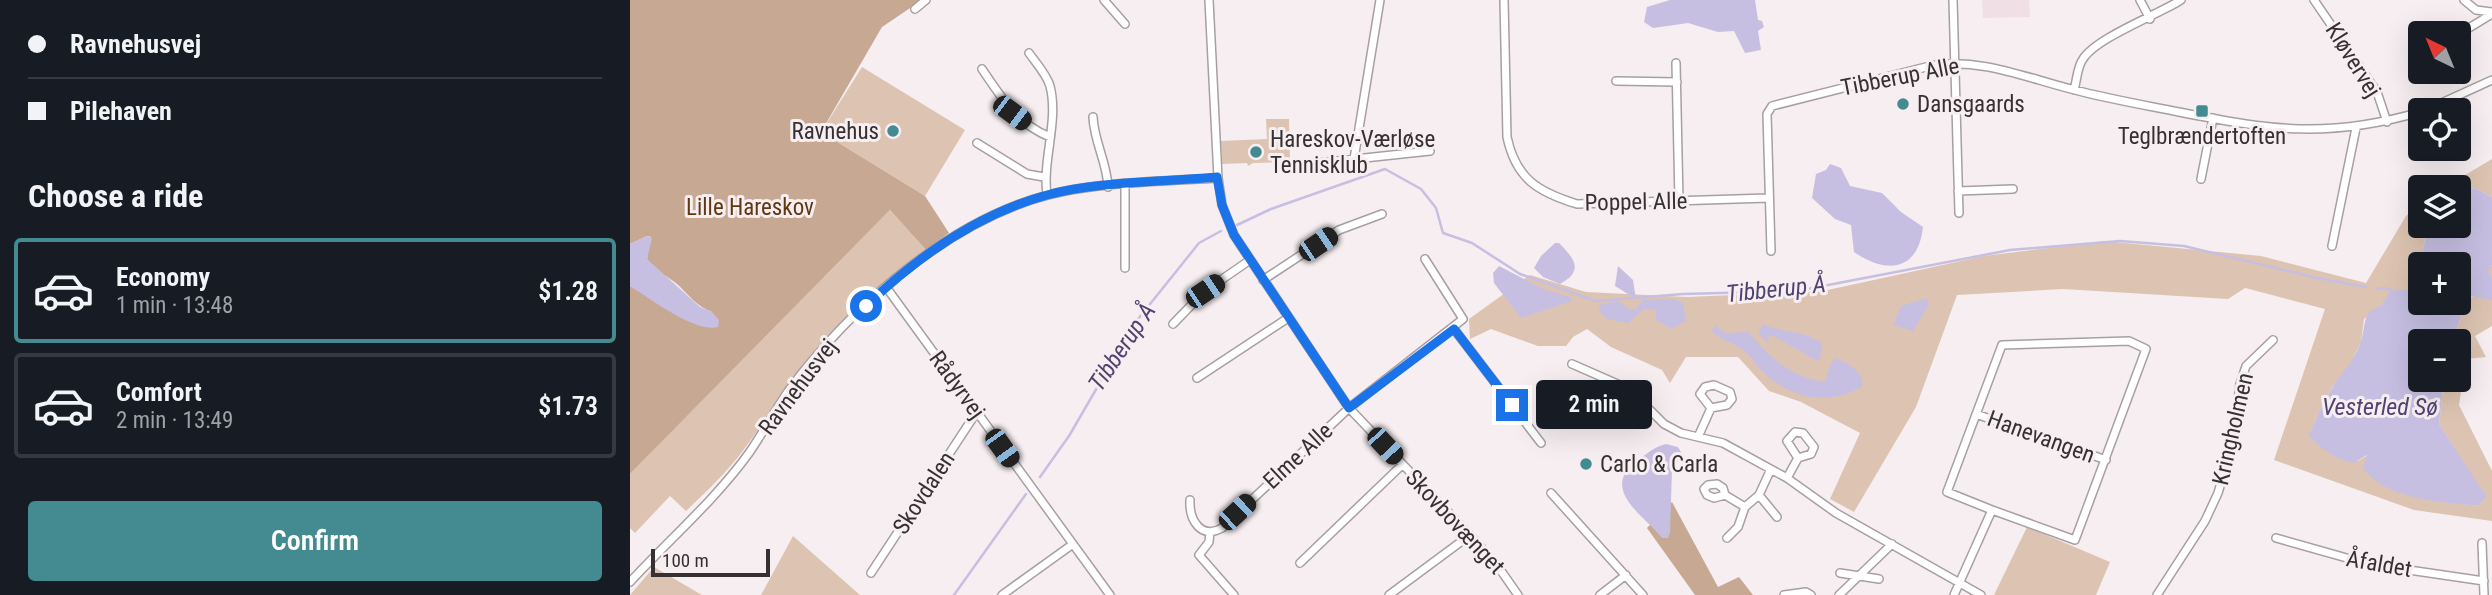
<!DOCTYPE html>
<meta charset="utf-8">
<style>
body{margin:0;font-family:"Roboto Condensed",sans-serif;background:#20242c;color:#f1f3f6;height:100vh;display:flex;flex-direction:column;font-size:26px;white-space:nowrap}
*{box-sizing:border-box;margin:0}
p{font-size:23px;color:#9ea1a6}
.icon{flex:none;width:38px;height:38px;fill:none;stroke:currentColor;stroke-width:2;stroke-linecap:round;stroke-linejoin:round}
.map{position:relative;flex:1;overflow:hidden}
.sheet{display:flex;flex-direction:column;background:#171b24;width:630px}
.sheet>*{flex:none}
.top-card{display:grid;align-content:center;height:154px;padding:0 28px;background:#171b24}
.needle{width:46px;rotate:317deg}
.controls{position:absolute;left:1778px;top:21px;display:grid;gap:14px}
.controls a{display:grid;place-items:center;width:63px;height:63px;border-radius:7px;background:#171b24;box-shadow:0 7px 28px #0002;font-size:35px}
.scale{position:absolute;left:21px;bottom:18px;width:119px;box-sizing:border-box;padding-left:7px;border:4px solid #353132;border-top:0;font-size:19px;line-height:24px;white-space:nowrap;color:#353132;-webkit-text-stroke:5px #f6eef0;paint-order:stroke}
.end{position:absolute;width:32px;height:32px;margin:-16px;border:9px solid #1a73e8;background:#fff;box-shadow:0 0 0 4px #fff}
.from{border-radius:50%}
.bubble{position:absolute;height:49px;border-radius:7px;background:#171b24;box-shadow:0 7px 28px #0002;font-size:23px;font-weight:600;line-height:49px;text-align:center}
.car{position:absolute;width:21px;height:42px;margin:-21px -10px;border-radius:9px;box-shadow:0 0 5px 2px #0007;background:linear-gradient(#222 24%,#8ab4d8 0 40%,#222 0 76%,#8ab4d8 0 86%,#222 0)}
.top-card b{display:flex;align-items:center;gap:24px;height:66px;font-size:26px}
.top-card b+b{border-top:2px solid #363941}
.top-card i{width:18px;height:18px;background:#f1f3f6}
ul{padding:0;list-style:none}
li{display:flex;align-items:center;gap:21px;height:105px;margin:0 14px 10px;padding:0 14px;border:4px solid #363941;border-radius:7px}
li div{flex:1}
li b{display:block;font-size:26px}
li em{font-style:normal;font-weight:600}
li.current{border-color:#438b90}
li>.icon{width:63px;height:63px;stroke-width:1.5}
h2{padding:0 28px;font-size:32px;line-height:84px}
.cta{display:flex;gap:14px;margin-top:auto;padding:14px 28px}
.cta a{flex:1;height:80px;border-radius:7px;background:#438b90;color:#fff;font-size:28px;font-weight:600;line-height:80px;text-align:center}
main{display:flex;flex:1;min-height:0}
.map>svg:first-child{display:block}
</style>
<main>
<section class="sheet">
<div class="top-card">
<b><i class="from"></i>Ravnehusvej</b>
<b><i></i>Pilehaven</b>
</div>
<h2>Choose a ride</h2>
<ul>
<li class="current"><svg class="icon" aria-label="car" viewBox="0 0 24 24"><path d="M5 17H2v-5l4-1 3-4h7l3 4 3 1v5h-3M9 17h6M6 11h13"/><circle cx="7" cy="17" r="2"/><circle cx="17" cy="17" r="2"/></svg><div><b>Economy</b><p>1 min · 13:48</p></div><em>$1.28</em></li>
<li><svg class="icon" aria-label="car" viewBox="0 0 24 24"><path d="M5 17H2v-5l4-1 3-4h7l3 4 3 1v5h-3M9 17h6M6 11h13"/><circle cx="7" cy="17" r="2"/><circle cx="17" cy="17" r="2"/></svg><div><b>Comfort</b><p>2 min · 13:49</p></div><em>$1.73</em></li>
</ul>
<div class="cta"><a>Confirm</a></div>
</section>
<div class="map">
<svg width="1862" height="595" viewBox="0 0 1862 595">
<rect width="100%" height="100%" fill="#f6eef0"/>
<path fill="#f0dfe5" d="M 1352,0 L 1399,0 L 1400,17 L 1353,18 Z"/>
<path fill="#ddc4b2" d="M 232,67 L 335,130 L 295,196 L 191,132 Z
M 636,119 L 659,119 L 660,162 L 623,163 L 618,166 L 617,163 L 592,164 L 591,141 L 637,139 Z
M 1862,159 L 1862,197 L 1845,188 L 1829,191 L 1829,187 L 1815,187 Z
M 1790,203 L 1790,226 L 1797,226 L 1790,268 L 1777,289 L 1734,319 L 1731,342 L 1719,367 L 1702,387 L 1684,423 L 1728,461 L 1738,455 L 1737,459 L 1796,499 L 1849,506 L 1855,496 L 1809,424 L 1814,380 L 1829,380 L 1829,341 L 1823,341 L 1832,313 L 1829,302 L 1845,296 L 1860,279 L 1857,271 L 1862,265 L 1862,326 L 1845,336 L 1856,357 L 1836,359 L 1829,405 L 1862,471 L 1862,521 L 1784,510 L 1644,460 L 1695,309 L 1615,288 L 1598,299 L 1433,289 L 1327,295 L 1286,407 L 1224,512 L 1200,499 L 1230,433 L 1171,402 L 1139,391 L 1108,357 L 1056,357 L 1040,383 L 1032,370 L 981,347 L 957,329 L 943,337 L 936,346 L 908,346 L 861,329 L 840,339 L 839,319 L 900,275 L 956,292 L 1057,297 L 1193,291 L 1354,256 L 1474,241 L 1631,256 L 1736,283 L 1776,216 Z
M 260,210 L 296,250 C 257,280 220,310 187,347 C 158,380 138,418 112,452 C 95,474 76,492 56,511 L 40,496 L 5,533 L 0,528 L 0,474 Z
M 1397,527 L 1480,562 L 1466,595 L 1364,595 Z
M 163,536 L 230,595 L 131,595 Z
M 24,567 L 72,595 L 0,595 Z"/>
<path fill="#c7a892" d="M 0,0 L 292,0 L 252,27 L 191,132 L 295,196 L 319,233 L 296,250 L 260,210 L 0,474 L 0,286 L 43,311 L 82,312 C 66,306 59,295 47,284 C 37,275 24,272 17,259 L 21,237 L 17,236 L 0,244 Z
M 1042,502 L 1088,587 L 1109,577 L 1123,595 L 1065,595 L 1017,528 Z"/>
<path fill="#c6bfe2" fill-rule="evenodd" d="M 1040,0 L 1125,0 L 1128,20 L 1132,21 L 1134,27 L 1128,31 L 1131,50 L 1115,53 L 1104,31 L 1088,32 L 1058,23 L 1023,28 L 1014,22 L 1017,7 Z
M 1200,164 L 1211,168 L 1220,186 L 1252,193 L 1271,212 L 1293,227 C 1288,272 1256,274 1224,252 L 1221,225 L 1205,219 L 1182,198 L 1186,174 L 1196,170 Z
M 1845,188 L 1862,197 L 1862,265 L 1858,271 L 1862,279 L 1862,300 C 1850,298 1838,292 1829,302 L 1832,313 L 1823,341 L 1790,341 L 1790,380 L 1814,380 L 1809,424 L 1856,496 L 1849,506 C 1812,502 1756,500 1733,468 L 1737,455 L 1724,463 C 1704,459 1693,450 1679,436 C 1685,420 1694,401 1703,386 C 1712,372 1724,361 1730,344 C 1737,325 1730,313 1752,305 L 1760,292 L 1777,289 L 1790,268 L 1797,226 L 1829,226 L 1829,191 ZM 1790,264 L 1829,264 L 1829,303 L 1790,303 Z
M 17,236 L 22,238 L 17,259 L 70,307 L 82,312 L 89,320 L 88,327 C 65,333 21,299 0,286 L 0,244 Z
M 925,243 L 929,243 C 945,259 954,271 930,284 L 913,277 L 904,268 L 911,256 Z
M 869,266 L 913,289 L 940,297 L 942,301 L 891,318 L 864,283 L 863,273 Z
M 988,266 L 1003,280 L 1006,299 L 985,286 Z
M 1297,298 L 1299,304 L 1283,331 L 1263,325 L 1271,306 Z
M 1045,299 L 1053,303 L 1056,321 L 1042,329 L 1026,320 L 1025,309 L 1014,309 L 998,323 C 985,320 970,321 969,305 L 988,301 L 999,309 L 1005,309 L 1013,300 Z
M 1133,324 C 1152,333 1180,331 1192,344 L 1190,358 L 1187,361 L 1144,336 L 1138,336 L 1139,344 L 1128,334 Z
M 1086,326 L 1096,333 L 1119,332 C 1138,357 1163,378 1195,382 L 1201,362 L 1206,358 C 1218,363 1235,372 1232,387 C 1198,406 1164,399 1135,374 C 1127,367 1122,357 1113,350 C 1102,341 1090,341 1081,330 Z
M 1036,444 L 1048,447 L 1052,454 L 1042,469 L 1040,533 L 1038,538 L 1032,538 C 1014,515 968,489 1008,460 C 1018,453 1024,447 1036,444 Z"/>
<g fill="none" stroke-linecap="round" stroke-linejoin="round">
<path stroke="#c6bfe2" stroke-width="2.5" d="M 607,225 L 641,209 L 755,169 L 791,189 L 806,208 L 813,233 L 842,243 L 890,274 L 966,301 L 1053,294 L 1167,291 L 1380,250 L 1490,241 L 1554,246 L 1687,278 L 1736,287
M 1746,289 L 1756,288 L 1770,294
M 410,477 L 439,436 L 504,324 L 569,243 L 591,231
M 324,595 L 396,494"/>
<g stroke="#a79fa1" stroke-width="10">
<path id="street" d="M 474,0 L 495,24
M 579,0 L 588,178 L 592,205 L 604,235 L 719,408 L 840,535 L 867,565 L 888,595
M 874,0 L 877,137 C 886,179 908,192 947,204 L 1138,198
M 1323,0 L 1329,213
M 1510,0 L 1520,19
M 1684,0 L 1747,92 L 1757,122
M 1834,0 L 1846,10 L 1862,12
M 285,9 L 296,0
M 1829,34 L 1862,14
M 399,53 C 406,63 417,75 420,86 C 429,121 412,160 417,195
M 1046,63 L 1049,201
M 352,69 C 371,97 387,124 420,137
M 986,81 L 1047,82
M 1444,90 C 1447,80 1447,67 1453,59 C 1466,38 1527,15 1551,0
M 1796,110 L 1862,80
M 463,117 C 464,142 477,162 478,187
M 347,143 L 397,174 L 414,177
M 724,159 L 750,0
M 669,165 L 800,151
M 1571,179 L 1583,118
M 495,186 L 495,268
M 1328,191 L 1383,189
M 1702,246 L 1726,128
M 1141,251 L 1137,114 L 1142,106 L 1300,66 C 1350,57 1396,78 1445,90 C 1479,99 1514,105 1549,112 C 1641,130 1698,139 1790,112
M 633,280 L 709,230 L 752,214
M 256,287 L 480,595
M 543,324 L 575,291 L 620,260
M 824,329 L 911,443
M 942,364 L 999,389 L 1034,424 L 1051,433 L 1093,443 L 1157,478 L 1206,513 L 1351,595
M 567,378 L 658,318
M 1346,414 L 1476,460
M 980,415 L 974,407 L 985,383
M 1068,437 L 1081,408 L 1070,394 L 1075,387 L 1084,385 L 1100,392 L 1102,399 L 1097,405 L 1081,408
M 1157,478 L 1168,458 L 1157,441 L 1165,432 L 1173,433 L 1184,447 L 1181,454 L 1168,458
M 921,493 L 1013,595
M 1095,495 L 1084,498 L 1077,495 L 1074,489 L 1078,485 L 1087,484 L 1093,488 L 1095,495 L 1115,507
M 1129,495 L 1147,517
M 560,500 C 559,520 571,540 592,528 L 719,408 L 833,319 L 795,259
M 580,532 L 579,542 L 569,555 L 604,595
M 1097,538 L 1108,527 L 1115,507 L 1129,495 L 1140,471
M 1646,538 L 1738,564 L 1854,581
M 1852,543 L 1854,595
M 670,563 L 772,465
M 241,573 L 346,413
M 1210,573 L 1249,579
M 0,582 C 39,540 85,500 119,453 C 133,433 145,410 159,390 C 220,308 318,221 418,195 C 468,182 536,181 588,178
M 372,595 L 443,544
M 759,595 L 840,535
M 970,595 L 996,575
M 1154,595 L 1176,592 L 1181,595
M 1209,595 L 1262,544
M 1324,595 L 1362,510 L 1317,492 L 1372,345 L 1499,341 L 1516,349 L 1445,540 L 1362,510
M 1527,595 L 1575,521 L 1588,493 L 1603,443 L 1610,384 L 1616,366 L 1643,340"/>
</g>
<use href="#street" stroke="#fff" stroke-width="7"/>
</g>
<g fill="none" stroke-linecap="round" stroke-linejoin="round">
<path stroke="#1a73e8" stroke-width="9" d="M 236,306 C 287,257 348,214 417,195 C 467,181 535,182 587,177 L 592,205 L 604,235 L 719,408 L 824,329 L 882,405"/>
</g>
<g fill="#438b90" stroke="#f6eef0" stroke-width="2.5">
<circle cx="1273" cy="104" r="7"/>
<rect x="1565" y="104" width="14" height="14" rx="3.5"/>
<circle cx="263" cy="131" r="7"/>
<circle cx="626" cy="152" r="7"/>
<circle cx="956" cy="464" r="7"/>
</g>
<g text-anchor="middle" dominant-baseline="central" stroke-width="6" stroke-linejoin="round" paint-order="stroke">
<g font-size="23" fill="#353132" stroke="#f6eef0">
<text transform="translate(1723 60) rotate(58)">Kløvervej</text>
<text transform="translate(1270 77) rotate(-11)">Tibberup Alle</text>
<text transform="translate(1006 202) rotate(-1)">Poppel Alle</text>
<text transform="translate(327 385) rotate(54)">Rådyrvej</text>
<text transform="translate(168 387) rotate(-53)">Ravnehusvej</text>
<text transform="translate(1603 429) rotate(-77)">Kringholmen</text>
<text transform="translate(1411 437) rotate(20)">Hanevangen</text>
<text transform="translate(668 456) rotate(-43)">Elme Alle</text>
<text transform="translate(294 493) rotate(-57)">Skovdalen</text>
<text transform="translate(825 522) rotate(47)">Skovbovænget</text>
<text transform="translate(1749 564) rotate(10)">Åfaldet</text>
</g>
<g font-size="23" fill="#353132" stroke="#f6eef0" text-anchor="start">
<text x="1287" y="104">Dansgaards</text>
<text x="249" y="131" text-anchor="end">Ravnehus</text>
<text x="1572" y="136" text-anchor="middle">Teglbrændertoften</text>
<text x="640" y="139">Hareskov-Værløse<tspan x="640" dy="26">Tennisklub</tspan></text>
<text x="970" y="464">Carlo &amp; Carla</text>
</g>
<g font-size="23" fill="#613711" stroke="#f6eef0">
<text x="120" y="207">Lille Hareskov</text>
</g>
<g font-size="24" font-style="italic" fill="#4f4372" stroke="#f6eef0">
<text transform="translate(1146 289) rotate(-6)">Tibberup Å</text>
<text transform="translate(492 347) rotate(-56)">Tibberup Å</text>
<text x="1750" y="407">Vesterled Sø</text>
</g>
</g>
</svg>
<div class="controls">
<a><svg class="needle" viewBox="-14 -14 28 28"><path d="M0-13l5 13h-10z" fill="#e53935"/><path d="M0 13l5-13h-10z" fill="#9ea1a6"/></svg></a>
<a><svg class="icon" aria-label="locate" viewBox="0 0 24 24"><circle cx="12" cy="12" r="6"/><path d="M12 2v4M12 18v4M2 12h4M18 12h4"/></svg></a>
<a><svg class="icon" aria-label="layers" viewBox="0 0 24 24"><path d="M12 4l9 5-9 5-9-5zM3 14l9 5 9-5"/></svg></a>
<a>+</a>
<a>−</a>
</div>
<div class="scale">100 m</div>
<i class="end from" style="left:236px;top:306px"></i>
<i class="end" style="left:882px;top:405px"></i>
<div class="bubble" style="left:906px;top:380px;width:116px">2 min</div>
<i class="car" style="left:382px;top:113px;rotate:127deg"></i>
<i class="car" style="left:688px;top:244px;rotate:56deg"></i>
<i class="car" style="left:575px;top:291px;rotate:56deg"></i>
<i class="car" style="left:755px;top:446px;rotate:137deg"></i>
<i class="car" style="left:372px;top:448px;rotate:144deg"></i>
<i class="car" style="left:607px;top:512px;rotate:47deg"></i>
</div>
</main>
